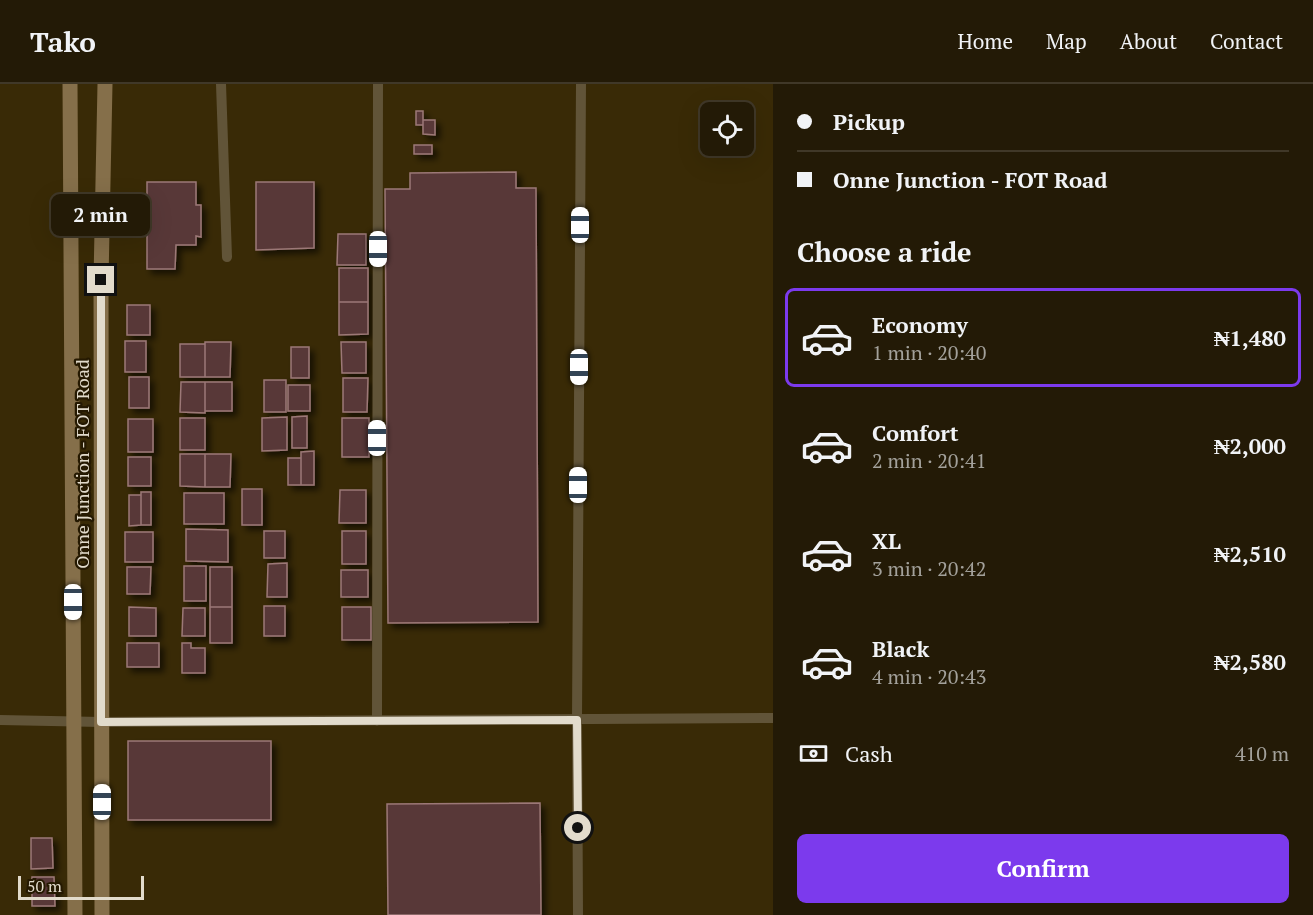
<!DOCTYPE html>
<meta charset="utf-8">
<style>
body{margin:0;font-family:"PT Serif",serif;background:#2f2714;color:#f1f3f6;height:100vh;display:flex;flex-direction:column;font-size:22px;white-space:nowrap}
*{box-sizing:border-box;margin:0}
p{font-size:20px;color:#a3a19b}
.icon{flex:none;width:33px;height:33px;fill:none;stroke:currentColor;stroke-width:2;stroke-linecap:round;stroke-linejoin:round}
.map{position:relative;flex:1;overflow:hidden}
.panel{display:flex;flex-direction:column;background:#231a06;width:540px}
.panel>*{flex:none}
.hud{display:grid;align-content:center;height:132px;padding:0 24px;background:#231a06}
.fabs{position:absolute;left:700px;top:18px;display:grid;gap:12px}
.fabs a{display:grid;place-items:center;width:54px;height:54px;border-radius:9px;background:#231a06;box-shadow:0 6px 24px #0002,0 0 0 2px #403828;font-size:30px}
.scale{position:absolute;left:18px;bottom:15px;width:126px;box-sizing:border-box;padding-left:6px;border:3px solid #e2dbcc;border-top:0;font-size:16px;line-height:21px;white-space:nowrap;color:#e2dbcc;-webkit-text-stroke:4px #251901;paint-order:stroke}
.end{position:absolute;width:27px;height:27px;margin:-14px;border:8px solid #e2dbcc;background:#111;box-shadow:0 0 0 3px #111}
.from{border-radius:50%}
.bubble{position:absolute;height:42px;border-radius:9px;background:#231a06;box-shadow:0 6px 24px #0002,0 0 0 2px #403828;font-size:20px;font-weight:800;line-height:42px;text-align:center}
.car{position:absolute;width:18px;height:36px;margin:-18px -9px;border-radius:8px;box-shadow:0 0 4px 2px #0007;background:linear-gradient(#fff 24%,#345 0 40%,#fff 0 76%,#345 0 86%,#fff 0)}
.hud b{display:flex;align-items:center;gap:21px;height:57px;font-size:22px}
.hud b+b{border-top:2px solid #403828}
.hud i{width:15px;height:15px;background:#f1f3f6}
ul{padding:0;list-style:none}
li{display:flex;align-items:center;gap:18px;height:99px;margin:0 12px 9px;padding:0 12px;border:3px solid transparent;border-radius:9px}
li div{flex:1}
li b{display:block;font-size:22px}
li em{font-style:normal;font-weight:800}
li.current{border-color:#7c3aed}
li>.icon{width:54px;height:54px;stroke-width:1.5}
h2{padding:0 24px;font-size:27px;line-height:72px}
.pay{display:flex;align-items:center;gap:15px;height:66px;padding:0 24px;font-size:22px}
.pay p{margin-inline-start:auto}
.primary-button{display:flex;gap:12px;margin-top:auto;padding:12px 24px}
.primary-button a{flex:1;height:69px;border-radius:9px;background:#7c3aed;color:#fff;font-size:24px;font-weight:800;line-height:69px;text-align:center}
header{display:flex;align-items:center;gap:36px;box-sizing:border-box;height:84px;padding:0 30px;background:#231a06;border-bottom:2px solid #403828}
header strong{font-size:28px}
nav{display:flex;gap:33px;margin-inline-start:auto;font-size:21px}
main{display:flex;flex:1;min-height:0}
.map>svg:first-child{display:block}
</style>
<header>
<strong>Tako</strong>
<nav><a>Home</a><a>Map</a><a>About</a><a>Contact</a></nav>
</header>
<main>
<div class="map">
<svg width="773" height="831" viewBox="0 0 773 831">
<defs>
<filter id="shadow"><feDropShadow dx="4.5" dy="4.5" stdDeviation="3" flood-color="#0009"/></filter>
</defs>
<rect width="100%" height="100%" fill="#2f2308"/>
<path fill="#392a06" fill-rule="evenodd" d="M 0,0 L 773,0 L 773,831 L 0,831 ZM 711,28 L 744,28 L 744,62 L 711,62 Z"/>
<path fill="#583938" stroke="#9c7877" stroke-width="1.5" filter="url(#shadow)" d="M 416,27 L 423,27 L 423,41 L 416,41 Z
M 423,36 L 435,36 L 435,51 L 423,50 Z
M 414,61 L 432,61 L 432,70 L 414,70 Z
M 516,88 L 516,104 L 536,104 L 538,538 L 388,539 L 385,105 L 410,105 L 410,89 Z
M 147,98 L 196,98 L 196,121 L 201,121 L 201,153 L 196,152 L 196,161 L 176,161 L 175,185 L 147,185 Z
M 256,98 L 314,98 L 314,164 L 256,166 Z
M 338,150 L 366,150 L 366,181 L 337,181 Z
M 339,184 L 368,184 L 368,218 L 339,218 Z
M 339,218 L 368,218 L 368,250 L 339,251 Z
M 127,221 L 150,221 L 150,251 L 127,251 Z
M 125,257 L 146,257 L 146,288 L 125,288 Z
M 205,258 L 231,258 L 230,293 L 205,293 Z
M 341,258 L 366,258 L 366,289 L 342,289 Z
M 180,260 L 205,260 L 205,293 L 180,293 Z
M 291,263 L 309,263 L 309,294 L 291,294 Z
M 129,293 L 149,293 L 149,324 L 129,324 Z
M 343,294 L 368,294 L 367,328 L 343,328 Z
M 264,296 L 286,296 L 286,328 L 264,328 Z
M 181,298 L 205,298 L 205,329 L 180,328 Z
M 205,298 L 232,298 L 232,327 L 205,327 Z
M 288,301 L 310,301 L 310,327 L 288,327 Z
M 307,332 L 307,364 L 292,364 L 292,333 Z
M 287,333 L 287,366 L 262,367 L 262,334 Z
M 180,334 L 205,334 L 205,366 L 180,366 Z
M 342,334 L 369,334 L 369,373 L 342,373 Z
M 128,335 L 153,335 L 153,368 L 128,368 Z
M 314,367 L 314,401 L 301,401 L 301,368 Z
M 180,370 L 205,370 L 205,403 L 180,402 Z
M 205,370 L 231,370 L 230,403 L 205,403 Z
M 128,373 L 151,373 L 151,402 L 128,402 Z
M 288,374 L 301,374 L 301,401 L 288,401 Z
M 242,405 L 262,405 L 262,441 L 242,441 Z
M 340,406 L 366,406 L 366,439 L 339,439 Z
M 141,408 L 151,408 L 151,441 L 141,441 Z
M 184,409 L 224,409 L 224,440 L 184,440 Z
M 129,411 L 141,411 L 141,441 L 129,442 Z
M 186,445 L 228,446 L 228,478 L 186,477 Z
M 264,447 L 285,447 L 285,474 L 264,474 Z
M 342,447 L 366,447 L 366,480 L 342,480 Z
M 125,448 L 153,448 L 153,478 L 125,478 Z
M 287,479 L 287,513 L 267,513 L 268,480 Z
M 184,482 L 206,482 L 206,517 L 184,517 Z
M 127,483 L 151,483 L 150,510 L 127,510 Z
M 210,483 L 232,483 L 232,523 L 210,523 Z
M 341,486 L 368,486 L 368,513 L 341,513 Z
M 264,522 L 285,522 L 285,552 L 264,552 Z
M 129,523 L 156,524 L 156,552 L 129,552 Z
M 210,523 L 232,523 L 232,559 L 210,559 Z
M 342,523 L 371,523 L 371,556 L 342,556 Z
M 183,524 L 205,524 L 205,552 L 182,552 Z
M 127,559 L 159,559 L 159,583 L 127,583 Z
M 182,559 L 191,559 L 191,564 L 205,564 L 205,589 L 182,589 Z
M 128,657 L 271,657 L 271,736 L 128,736 Z
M 540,719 L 541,831 L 388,831 L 387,720 Z
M 31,754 L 52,754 L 53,784 L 31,785 Z
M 32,793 L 54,793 L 55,822 L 32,822 Z"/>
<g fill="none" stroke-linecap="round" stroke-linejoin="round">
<path stroke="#615438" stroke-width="10" d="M 221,0 L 227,173
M 0,636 L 101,638 L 773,634
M 377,637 L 378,0
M 578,831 L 577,636 L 581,0"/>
<path stroke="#856f4a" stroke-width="15" d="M 70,0 L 75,831
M 102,831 L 101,196 L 105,0"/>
</g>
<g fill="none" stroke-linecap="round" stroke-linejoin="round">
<path stroke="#e2dbcc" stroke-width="8" d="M 101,196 L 101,638 L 577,636 L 578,744"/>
</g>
<g text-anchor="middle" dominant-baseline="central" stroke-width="4.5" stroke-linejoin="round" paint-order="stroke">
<g font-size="18" fill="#e2dbcc" stroke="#251901">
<text transform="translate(82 380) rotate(-90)">Onne Junction - FOT Road</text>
</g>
</g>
</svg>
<div class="fabs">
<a><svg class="icon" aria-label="locate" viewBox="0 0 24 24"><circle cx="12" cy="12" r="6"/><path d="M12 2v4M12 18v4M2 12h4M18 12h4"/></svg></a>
</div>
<div class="scale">50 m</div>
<i class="end from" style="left:578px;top:744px"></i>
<i class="end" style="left:101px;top:196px"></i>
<div class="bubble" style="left:51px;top:110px;width:99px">2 min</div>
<i class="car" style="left:580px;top:141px;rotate:0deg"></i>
<i class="car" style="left:378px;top:165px;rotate:180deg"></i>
<i class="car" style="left:579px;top:283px;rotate:180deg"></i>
<i class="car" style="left:377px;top:354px;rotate:0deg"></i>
<i class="car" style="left:578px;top:401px;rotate:0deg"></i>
<i class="car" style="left:73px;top:518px;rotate:180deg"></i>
<i class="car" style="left:102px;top:718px;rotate:0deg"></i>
</div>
<section class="panel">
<div class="hud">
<b><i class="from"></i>Pickup</b>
<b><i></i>Onne Junction - FOT Road</b>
</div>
<h2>Choose a ride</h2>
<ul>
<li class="current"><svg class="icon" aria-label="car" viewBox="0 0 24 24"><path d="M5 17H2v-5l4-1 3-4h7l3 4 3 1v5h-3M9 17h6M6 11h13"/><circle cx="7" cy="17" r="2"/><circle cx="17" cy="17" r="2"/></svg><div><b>Economy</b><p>1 min · 20:40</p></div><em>₦1,480</em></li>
<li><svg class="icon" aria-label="car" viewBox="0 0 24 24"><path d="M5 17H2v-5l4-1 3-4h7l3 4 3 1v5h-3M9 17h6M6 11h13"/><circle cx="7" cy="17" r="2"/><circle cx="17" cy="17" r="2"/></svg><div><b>Comfort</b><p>2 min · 20:41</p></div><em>₦2,000</em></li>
<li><svg class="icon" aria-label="car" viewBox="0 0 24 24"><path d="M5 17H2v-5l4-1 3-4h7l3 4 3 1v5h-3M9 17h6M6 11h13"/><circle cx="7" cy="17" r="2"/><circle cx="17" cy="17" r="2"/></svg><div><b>XL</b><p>3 min · 20:42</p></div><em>₦2,510</em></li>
<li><svg class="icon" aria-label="car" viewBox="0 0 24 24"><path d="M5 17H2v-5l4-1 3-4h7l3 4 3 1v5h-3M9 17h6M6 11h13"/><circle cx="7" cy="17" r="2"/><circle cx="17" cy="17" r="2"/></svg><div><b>Black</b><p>4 min · 20:43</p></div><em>₦2,580</em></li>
</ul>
<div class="pay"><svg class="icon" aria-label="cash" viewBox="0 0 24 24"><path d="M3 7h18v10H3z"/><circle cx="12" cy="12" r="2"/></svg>Cash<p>410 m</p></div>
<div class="primary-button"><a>Confirm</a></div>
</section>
</main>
